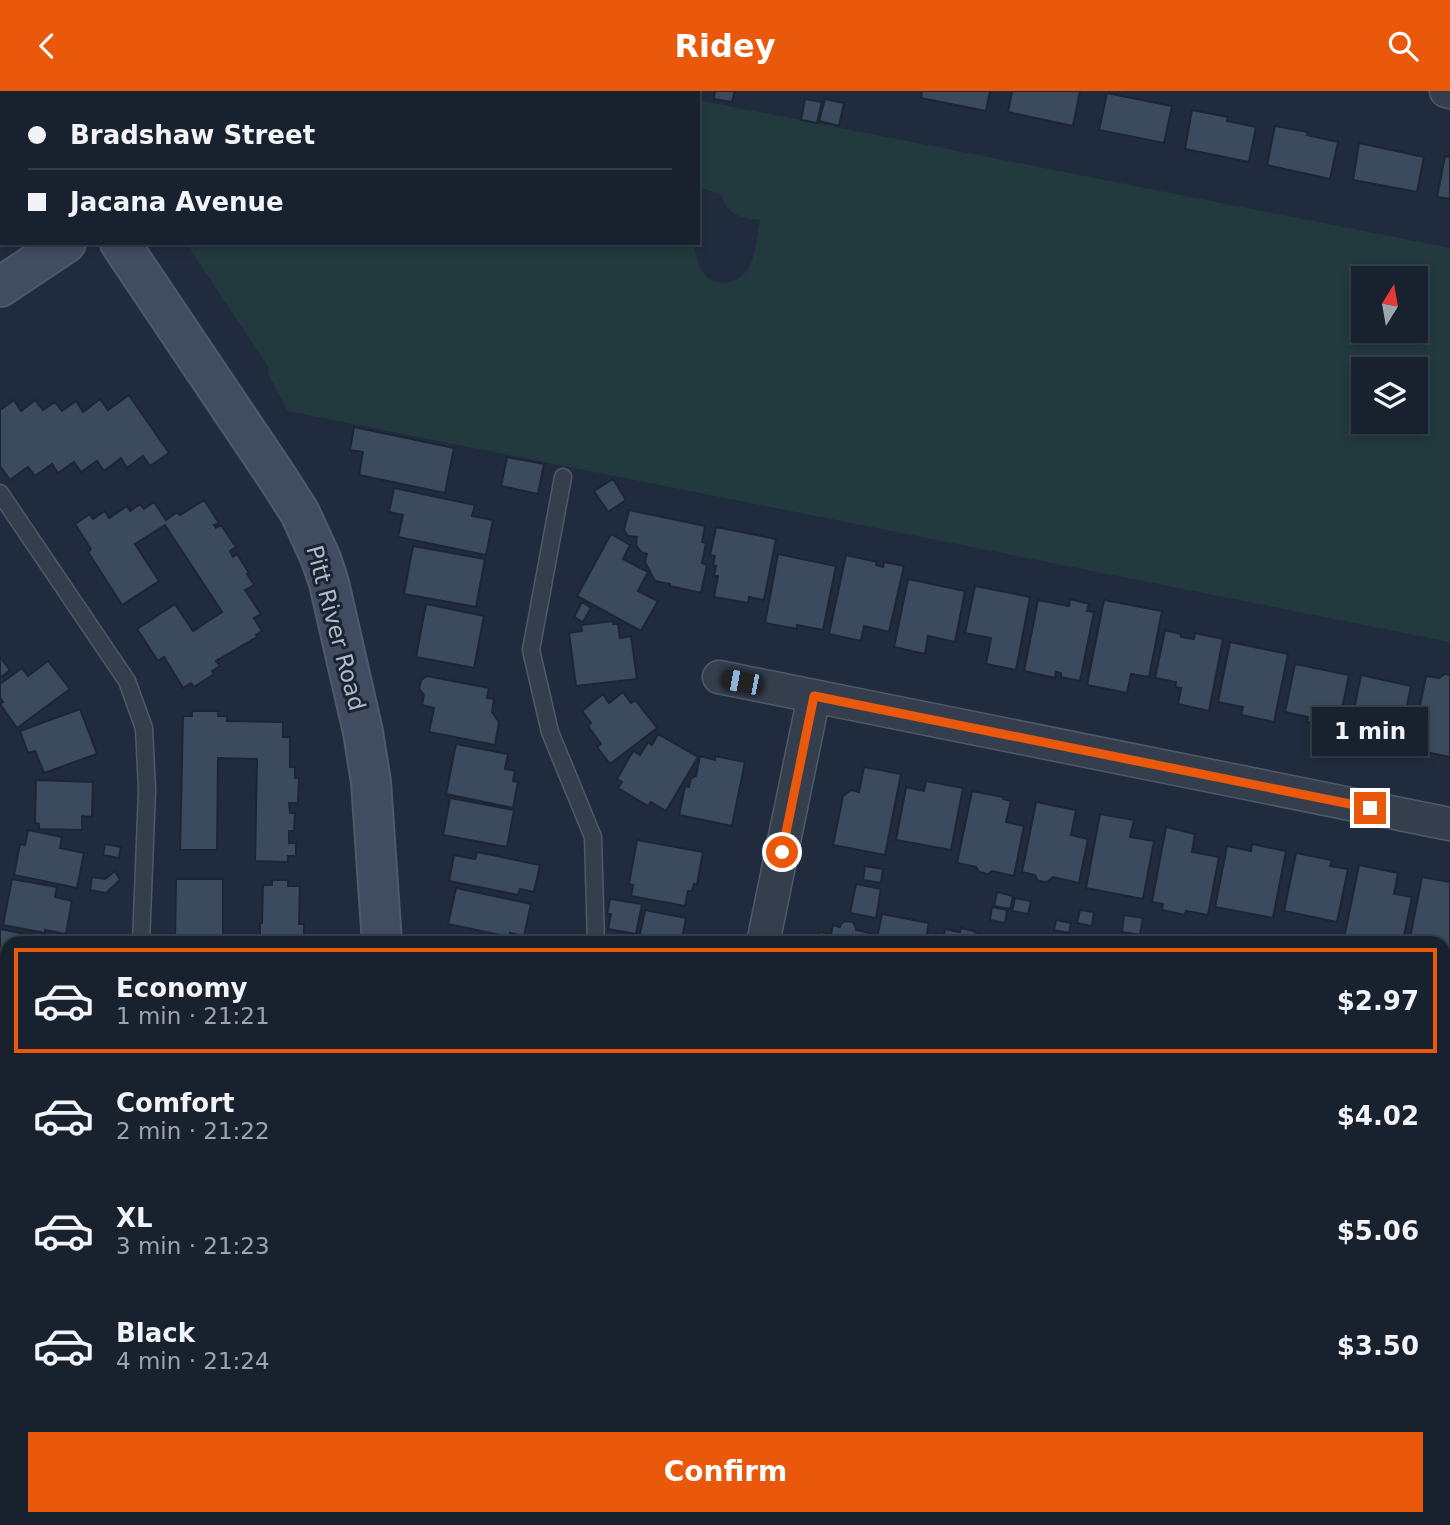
<!DOCTYPE html>
<meta charset="utf-8">
<style>
body{margin:0;font-family:"DejaVu Sans",sans-serif;background:#252e3a;color:#f1f3f6;height:100vh;display:flex;flex-direction:column;font-size:26px;white-space:nowrap}
*{box-sizing:border-box;margin:0}
p{font-size:23px;color:#9fa3aa}
.icon{flex:none;width:38px;height:38px;fill:none;stroke:currentColor;stroke-width:2;stroke-linecap:round;stroke-linejoin:round}
.map{position:relative;flex:1;overflow:hidden}
.details{position:absolute;left:0px;top:845px;width:1451px;height:590px;display:flex;flex-direction:column;background:#18212e;border-radius:21px 21px 0 0;box-shadow:0 4px 10px #0003,0 0 0 2px #363e4a}
.details>*{flex:none}
.banner{position:absolute;left:0px;top:0px;width:700px;height:154px;box-shadow:0 4px 10px #0003,0 0 0 2px #363e4a;display:grid;align-content:center;height:154px;padding:0 28px;background:#18212e}
.needle{width:46px;rotate:11deg}
.tools{position:absolute;left:1351px;top:175px;display:grid;gap:14px}
.tools a{display:grid;place-items:center;width:77px;height:77px;border-radius:0px;background:#18212e;box-shadow:0 4px 10px #0003,0 0 0 2px #363e4a;font-size:35px}
.end{position:absolute;width:32px;height:32px;margin:-16px;border:9px solid #ea580c;background:#fff;box-shadow:0 0 0 4px #fff}
.from{border-radius:50%}
.bubble{position:absolute;height:49px;border-radius:0px;background:#18212e;box-shadow:0 4px 10px #0003,0 0 0 2px #363e4a;font-size:23px;font-weight:700;line-height:49px;text-align:center}
.car{position:absolute;width:21px;height:42px;margin:-21px -10px;border-radius:9px;box-shadow:0 0 5px 2px #0007;background:linear-gradient(#222 24%,#8ab4d8 0 40%,#222 0 76%,#8ab4d8 0 86%,#222 0)}
.banner b{display:flex;align-items:center;gap:24px;height:66px;font-size:26px}
.banner b+b{border-top:2px solid #363e4a}
.banner i{width:18px;height:18px;background:#f1f3f6}
ul{padding:12px 0 0;list-style:none}
li{display:flex;align-items:center;gap:21px;height:105px;margin:0 14px 10px;padding:0 14px;border:4px solid transparent;border-radius:0px}
li div{flex:1}
li b{display:block;font-size:26px}
li em{font-style:normal;font-weight:700}
li.current{border-color:#ea580c}
li>.icon{width:63px;height:63px;stroke-width:1.5}
.button{display:flex;gap:14px;margin-top:auto;padding:14px 28px}
.button a{flex:1;height:80px;border-radius:0px;background:#ea580c;color:#fff;font-size:28px;font-weight:700;line-height:80px;text-align:center}
header{display:flex;justify-content:space-between;align-items:center;height:91px;padding:0 28px;background:#ea580c;color:#fff;font-size:32px;font-weight:700}
.map>svg:first-child{display:block}
</style>
<header><svg class="icon" aria-label="back" viewBox="0 0 24 24"><path d="M15 5l-7 7 7 7"/></svg>Ridey<svg class="icon" aria-label="search" viewBox="0 0 24 24"><circle cx="10" cy="10" r="6"/><path d="M15 15l6 6"/></svg></header>
<div class="map">
<svg width="1450" height="1434" viewBox="0 0 1450 1434">
<rect width="100%" height="100%" fill="#202c3d"/>
<path fill="#223a3e" fill-rule="evenodd" d="M 698,9 L 1450,157 L 1450,551 L 288,320 L 268,283 L 269,277 L 186,152 L 694,152 C 696,163 697,175 705,184 C 716,198 739,192 748,178 C 756,165 757,144 760,129 C 740,127 729,125 721,104 L 705,98 L 698,101 ZM 1416,187 L 1416,240 L 1363,240 L 1363,187 ZM 1363,278 L 1416,278 L 1416,331 L 1363,331 Z"/>
<path fill="#3c4a5d" stroke="#1c2534" stroke-width="2" d="M 715,0 L 735,0 L 732,11 L 714,8 Z
M 922,0 L 990,0 L 986,20 L 921,7 Z
M 1012,0 L 1080,0 L 1073,35 L 1008,21 Z
M 1107,2 L 1172,15 L 1164,52 L 1099,39 Z
M 805,8 L 822,11 L 817,32 L 801,29 Z
M 825,8 L 844,12 L 839,35 L 819,30 Z
M 1192,19 L 1228,26 L 1227,30 L 1256,36 L 1249,71 L 1185,58 Z
M 1275,35 L 1308,41 L 1307,44 L 1338,51 L 1330,88 L 1267,74 Z
M 1359,52 L 1424,66 L 1417,101 L 1353,89 Z
M 1445,65 L 1450,66 L 1450,108 L 1437,106 Z
M 129,304 L 169,362 L 150,375 L 143,365 L 127,377 L 121,367 L 104,380 L 97,370 L 81,381 L 74,371 L 58,382 L 52,373 L 35,385 L 28,376 L 10,389 L 0,375 L 0,319 L 14,309 L 21,320 L 35,309 L 43,319 L 55,311 L 62,320 L 76,310 L 83,321 L 100,308 L 108,319 Z
M 354,336 L 454,357 L 445,402 L 359,384 L 363,361 L 350,359 Z
M 507,366 L 544,373 L 538,403 L 501,395 Z
M 613,388 L 626,409 L 608,421 L 594,400 Z
M 394,397 L 475,414 L 472,425 L 493,429 L 486,464 L 398,446 L 403,424 L 389,421 Z
M 204,409 L 219,432 L 214,434 L 216,437 L 221,434 L 236,456 L 230,460 L 233,466 L 237,463 L 249,482 L 247,483 L 254,494 L 245,499 L 261,523 L 254,527 L 262,540 L 256,544 L 257,546 L 216,570 L 220,575 L 212,580 L 214,583 L 194,596 L 191,592 L 183,597 L 164,566 L 158,570 L 137,538 L 175,513 L 193,540 L 222,521 L 165,434 L 135,453 L 159,490 L 122,514 L 88,461 L 91,458 L 75,433 L 90,423 L 93,428 L 105,420 L 109,427 L 127,415 L 130,420 L 140,413 L 144,418 L 154,411 L 166,429 L 177,421 L 180,424 Z
M 629,419 L 705,435 L 702,451 L 706,452 L 702,472 L 707,474 L 701,502 L 670,495 L 670,493 L 655,490 L 645,471 L 647,463 L 641,461 L 636,454 L 637,446 L 628,445 L 624,439 Z
M 716,436 L 776,448 L 764,509 L 749,506 L 748,512 L 714,506 L 718,485 L 714,485 L 716,475 L 713,474 L 715,465 L 710,464 Z
M 611,443 L 630,454 L 623,468 L 648,481 L 638,500 L 658,510 L 641,540 L 577,505 Z
M 413,455 L 485,468 L 476,516 L 404,503 Z
M 778,463 L 836,475 L 823,539 L 797,534 L 797,538 L 765,532 Z
M 846,464 L 877,471 L 876,474 L 883,476 L 884,471 L 904,475 L 889,541 L 864,535 L 861,550 L 829,543 Z
M 908,488 L 965,500 L 955,551 L 928,545 L 925,563 L 894,556 Z
M 975,495 L 1030,506 L 1016,579 L 986,573 L 991,547 L 965,542 Z
M 1070,508 L 1089,513 L 1087,520 L 1094,521 L 1080,590 L 1061,586 L 1061,582 L 1056,581 L 1055,587 L 1024,580 L 1038,509 L 1069,515 Z
M 1104,509 L 1162,520 L 1149,586 L 1131,583 L 1127,602 L 1087,594 Z
M 582,511 L 591,517 L 583,531 L 574,526 Z
M 426,513 L 484,525 L 474,577 L 416,566 Z
M 613,530 L 613,533 L 618,533 L 620,547 L 631,545 L 637,588 L 576,595 L 569,542 L 582,540 L 581,534 Z
M 1165,539 L 1181,543 L 1181,546 L 1194,548 L 1195,542 L 1223,548 L 1209,620 L 1178,613 L 1181,597 L 1175,596 L 1176,591 L 1155,587 Z
M 1230,551 L 1288,563 L 1274,631 L 1241,624 L 1243,616 L 1218,611 Z
M 0,566 L 10,579 L 0,587 Z
M 48,570 L 70,598 L 17,637 L 0,613 L 3,611 L 0,607 L 0,593 L 22,577 L 28,585 Z
M 1295,573 L 1349,584 L 1338,637 L 1307,631 L 1308,626 L 1285,621 Z
M 1445,583 L 1450,584 L 1450,666 L 1411,658 L 1426,585 L 1439,587 Z
M 1361,584 L 1411,595 L 1403,634 L 1407,635 L 1402,656 L 1370,649 L 1372,643 L 1350,639 Z
M 427,585 L 489,597 L 487,607 L 494,608 L 492,621 L 499,631 L 495,654 L 429,641 L 434,617 L 422,614 L 424,604 L 419,598 L 421,589 Z
M 623,601 L 631,612 L 635,609 L 657,637 L 610,673 L 597,656 L 601,653 L 588,635 L 591,632 L 582,620 L 603,603 L 609,612 Z
M 80,618 L 97,663 L 44,682 L 35,660 L 28,662 L 20,640 Z
M 192,620 L 218,620 L 218,625 L 227,625 L 227,630 L 283,631 L 283,646 L 290,646 L 290,676 L 295,676 L 295,687 L 299,687 L 298,712 L 289,712 L 290,722 L 295,722 L 294,740 L 289,740 L 289,752 L 296,752 L 296,765 L 288,765 L 288,771 L 255,770 L 257,668 L 218,667 L 217,759 L 180,759 L 183,625 L 192,625 Z
M 658,643 L 698,666 L 666,720 L 651,711 L 648,715 L 618,697 L 622,691 L 617,688 L 633,660 L 640,664 L 648,651 L 652,654 Z
M 456,653 L 508,663 L 505,678 L 515,680 L 513,690 L 518,691 L 513,717 L 446,703 Z
M 700,665 L 715,669 L 715,665 L 745,671 L 732,735 L 679,724 L 685,695 L 689,696 L 691,687 L 696,685 Z
M 864,676 L 901,683 L 885,764 L 833,754 L 843,705 L 851,699 L 859,701 Z
M 36,689 L 93,691 L 92,726 L 82,725 L 82,739 L 39,738 L 39,733 L 35,732 Z
M 926,690 L 963,697 L 951,759 L 896,749 L 906,696 L 924,700 Z
M 972,700 L 1003,706 L 1003,708 L 1011,710 L 1006,731 L 1024,735 L 1014,785 L 992,780 L 988,783 L 979,781 L 976,776 L 957,772 Z
M 450,707 L 514,719 L 507,756 L 443,744 Z
M 1036,711 L 1076,719 L 1071,744 L 1088,748 L 1079,792 L 1053,786 L 1047,791 L 1038,790 L 1035,784 L 1022,781 Z
M 1100,723 L 1134,729 L 1130,746 L 1154,750 L 1143,808 L 1086,797 Z
M 1166,736 L 1195,743 L 1192,761 L 1219,766 L 1208,824 L 1186,820 L 1185,824 L 1162,819 L 1163,813 L 1152,811 Z
M 28,739 L 62,746 L 60,757 L 84,762 L 77,797 L 14,784 L 20,753 L 25,754 Z
M 637,749 L 703,761 L 697,793 L 694,793 L 692,800 L 688,800 L 685,815 L 631,805 L 633,794 L 629,793 Z
M 105,753 L 121,756 L 119,767 L 103,764 Z
M 1252,753 L 1286,760 L 1273,827 L 1215,816 L 1227,755 L 1251,760 Z
M 477,761 L 540,774 L 534,801 L 520,798 L 518,804 L 449,790 L 454,764 L 475,768 Z
M 1296,762 L 1332,769 L 1330,775 L 1348,778 L 1337,831 L 1284,820 Z
M 1359,774 L 1398,782 L 1394,803 L 1412,806 L 1403,849 L 1377,844 L 1375,852 L 1343,852 Z
M 865,775 L 883,778 L 881,792 L 863,789 Z
M 115,780 L 120,789 L 106,802 L 90,799 L 92,786 L 105,788 Z
M 1422,786 L 1450,791 L 1450,860 L 1444,867 L 1444,852 L 1409,852 Z
M 12,788 L 57,796 L 55,806 L 72,810 L 66,843 L 45,839 L 45,842 L 3,834 Z
M 176,788 L 223,788 L 223,852 L 175,852 Z
M 272,789 L 288,789 L 288,795 L 300,795 L 299,833 L 304,833 L 304,844 L 308,844 L 308,852 L 260,852 L 260,832 L 262,832 L 263,794 L 272,794 Z
M 856,793 L 881,798 L 876,827 L 850,822 Z
M 456,797 L 531,813 L 524,845 L 510,842 L 510,846 L 448,833 Z
M 997,801 L 1013,805 L 1010,818 L 994,815 Z
M 1015,807 L 1031,810 L 1028,823 L 1012,820 Z
M 610,808 L 642,813 L 636,843 L 608,838 L 611,823 L 607,823 Z
M 992,816 L 1007,819 L 1005,832 L 990,829 Z
M 645,819 L 686,827 L 683,843 L 686,844 L 684,852 L 638,852 Z
M 1080,819 L 1094,821 L 1092,835 L 1077,832 Z
M 882,823 L 929,832 L 925,852 L 876,852 Z
M 1124,824 L 1143,827 L 1140,844 L 1122,841 Z
M 1056,829 L 1071,832 L 1069,842 L 1054,839 Z
M 845,830 L 853,831 L 856,837 L 856,839 L 870,842 L 868,852 L 817,852 L 819,841 L 831,843 L 833,834 L 840,836 L 841,833 Z
M 961,837 L 974,840 L 974,841 L 982,843 L 982,845 L 1001,849 L 1000,852 L 942,852 L 945,838 L 960,841 Z
M 0,838 L 51,848 L 51,852 L 7,852 L 7,888 L 0,887 Z
M 1194,843 L 1205,844 L 1204,852 L 1193,852 Z
M 1008,847 L 1036,852 L 1007,852 Z
M 0,890 L 7,891 L 7,940 L 0,939 Z
M 0,943 L 7,945 L 7,994 L 0,992 Z
M 1448,958 L 1450,959 L 1450,1011 L 1444,1010 L 1444,979 Z
M 0,997 L 7,999 L 7,1046 L 0,1045 Z
M 0,1048 L 7,1050 L 7,1058 L 1,1087 Z
M 1444,1149 L 1450,1151 L 1448,1167 L 1450,1168 L 1450,1223 L 1448,1222 L 1447,1227 L 1444,1226 Z
M 0,1197 L 7,1198 L 7,1258 L 0,1257 Z
M 1444,1329 L 1450,1335 L 1450,1374 L 1444,1380 Z
M 3,1390 L 7,1391 L 7,1428 L 51,1428 L 50,1434 L 0,1434 L 0,1409 Z
M 1450,1391 L 1450,1428 L 1441,1434 L 1429,1434 L 1425,1428 L 1444,1428 L 1444,1395 Z
M 69,1428 L 126,1428 L 125,1434 L 68,1434 Z
M 153,1428 L 177,1432 L 178,1428 L 192,1428 L 212,1432 L 211,1434 L 152,1434 Z
M 598,1428 L 674,1428 L 673,1433 L 598,1430 Z
M 686,1428 L 724,1428 L 720,1430 L 723,1434 L 689,1434 Z
M 1059,1428 L 1123,1428 L 1123,1434 L 1059,1434 Z
M 1191,1428 L 1241,1428 L 1241,1434 L 1191,1434 Z"/>
<g fill="none" stroke-linecap="round" stroke-linejoin="round">
<g stroke="#505968" stroke-width="19">
<path id="lane" d="M 563,386 L 531,559 L 550,641 L 593,746 L 596,852
M 0,402 L 127,590 L 144,637 L 147,699 L 141,852"/>
</g>
<g stroke="#505968" stroke-width="35">
<path id="street" d="M 1446,0 L 1450,1
M 719,586 L 1450,733
M 763,852 L 814,605
M 1444,1082 L 1450,1083
M 0,1326 L 7,1328
M 996,1428 L 997,1434
M 1350,1428 L 1353,1434"/>
</g>
<g stroke="#505968" stroke-width="42">
<path id="secondary" d="M 15,0 L 16,2
M 120,152 L 279,389 L 300,422 L 321,468 L 329,492 L 363,641 L 371,691 L 382,852
M 0,196 L 66,152
M 361,1434 L 361,1428"/>
</g>
<use href="#lane" stroke="#343e4d" stroke-width="16"/>
<use href="#street" stroke="#343e4d" stroke-width="32"/>
<use href="#secondary" stroke="#424c61" stroke-width="38"/>
</g>
<g fill="none" stroke-linecap="round" stroke-linejoin="round">
<path stroke="#ea580c" stroke-width="9" d="M 782,761 L 814,605 L 1370,717"/>
</g>
<g text-anchor="middle" dominant-baseline="central" stroke-width="6" stroke-linejoin="round" paint-order="stroke">
<g font-size="23" fill="#b0b9c9" stroke="#1a2332">
<text transform="translate(336 537) rotate(75)">Pitt River Road</text>
</g>
</g>
</svg>
<div class="tools">
<a><svg class="needle" viewBox="-14 -14 28 28"><path d="M0-13l5 13h-10z" fill="#e53935"/><path d="M0 13l5-13h-10z" fill="#9fa3aa"/></svg></a>
<a><svg class="icon" aria-label="layers" viewBox="0 0 24 24"><path d="M12 4l9 5-9 5-9-5zM3 14l9 5 9-5"/></svg></a>
</div>
<i class="end from" style="left:782px;top:761px"></i>
<i class="end" style="left:1370px;top:717px"></i>
<div class="bubble" style="left:1312px;top:616px;width:116px">1 min</div>
<i class="car" style="left:742px;top:591px;rotate:281deg"></i>
<div class="banner">
<b><i class="from"></i>Bradshaw Street</b>
<b><i></i>Jacana Avenue</b>
</div>
<section class="details">
<ul>
<li class="current"><svg class="icon" aria-label="car" viewBox="0 0 24 24"><path d="M5 17H2v-5l4-1 3-4h7l3 4 3 1v5h-3M9 17h6M6 11h13"/><circle cx="7" cy="17" r="2"/><circle cx="17" cy="17" r="2"/></svg><div><b>Economy</b><p>1 min · 21:21</p></div><em>$2.97</em></li>
<li><svg class="icon" aria-label="car" viewBox="0 0 24 24"><path d="M5 17H2v-5l4-1 3-4h7l3 4 3 1v5h-3M9 17h6M6 11h13"/><circle cx="7" cy="17" r="2"/><circle cx="17" cy="17" r="2"/></svg><div><b>Comfort</b><p>2 min · 21:22</p></div><em>$4.02</em></li>
<li><svg class="icon" aria-label="car" viewBox="0 0 24 24"><path d="M5 17H2v-5l4-1 3-4h7l3 4 3 1v5h-3M9 17h6M6 11h13"/><circle cx="7" cy="17" r="2"/><circle cx="17" cy="17" r="2"/></svg><div><b>XL</b><p>3 min · 21:23</p></div><em>$5.06</em></li>
<li><svg class="icon" aria-label="car" viewBox="0 0 24 24"><path d="M5 17H2v-5l4-1 3-4h7l3 4 3 1v5h-3M9 17h6M6 11h13"/><circle cx="7" cy="17" r="2"/><circle cx="17" cy="17" r="2"/></svg><div><b>Black</b><p>4 min · 21:24</p></div><em>$3.50</em></li>
</ul>
<div class="button"><a>Confirm</a></div>
</section>
</div>
